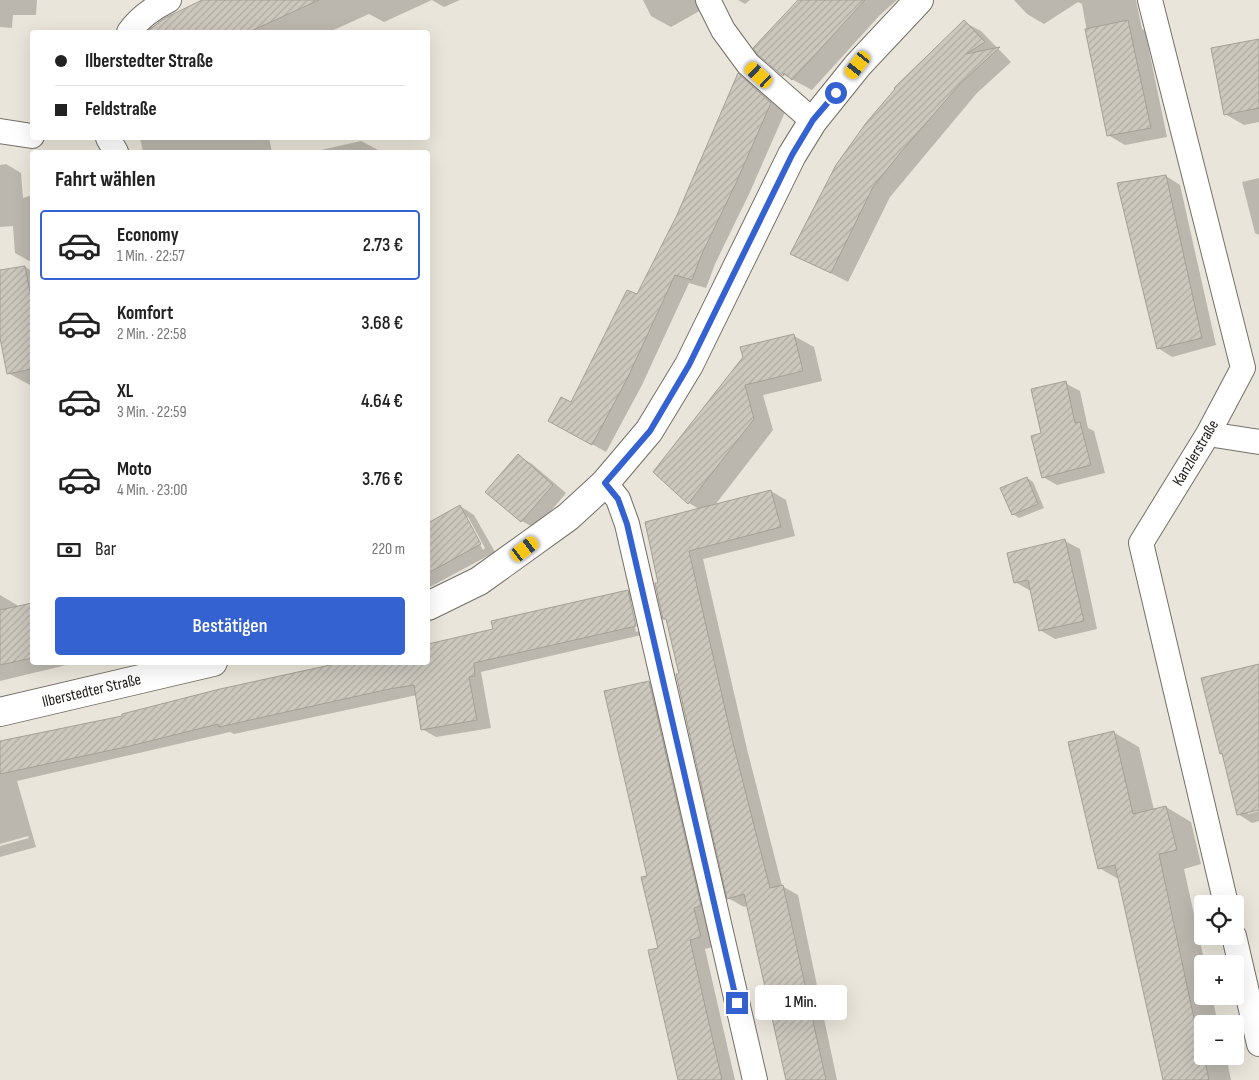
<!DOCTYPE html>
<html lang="de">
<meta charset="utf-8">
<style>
body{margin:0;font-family:"Sofia Sans Condensed",sans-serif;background:#f6f6f6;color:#222;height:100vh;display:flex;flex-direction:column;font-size:19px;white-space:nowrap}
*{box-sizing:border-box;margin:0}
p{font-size:16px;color:#767676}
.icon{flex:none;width:28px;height:28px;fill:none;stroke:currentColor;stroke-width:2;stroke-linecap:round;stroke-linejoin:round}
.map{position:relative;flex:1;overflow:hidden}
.panel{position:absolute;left:30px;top:150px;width:400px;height:515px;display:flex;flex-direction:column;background:#fff;border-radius:5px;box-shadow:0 5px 20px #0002}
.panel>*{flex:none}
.top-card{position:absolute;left:30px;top:30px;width:400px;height:110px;border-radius:5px;box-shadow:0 5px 20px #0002;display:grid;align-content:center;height:110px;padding:0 25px;background:#fff}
.controls{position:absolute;left:1194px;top:895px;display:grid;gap:10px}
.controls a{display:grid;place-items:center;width:50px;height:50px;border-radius:5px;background:#fff;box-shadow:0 5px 20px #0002;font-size:25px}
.end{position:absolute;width:22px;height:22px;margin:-11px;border:6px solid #3562d1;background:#fff;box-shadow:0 0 0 2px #fff}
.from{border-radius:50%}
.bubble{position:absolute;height:35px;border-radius:5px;background:#fff;box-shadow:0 5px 20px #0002;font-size:16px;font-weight:600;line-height:35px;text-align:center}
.car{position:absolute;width:15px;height:30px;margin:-15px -8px;border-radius:6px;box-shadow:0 0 4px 1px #0007;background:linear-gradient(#f5c518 24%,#345 0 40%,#f5c518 0 76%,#345 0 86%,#f5c518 0)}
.top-card b{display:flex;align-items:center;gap:18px;height:48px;font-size:19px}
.top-card b+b{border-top:1px solid #e0e0e0}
.top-card i{width:12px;height:12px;background:#222}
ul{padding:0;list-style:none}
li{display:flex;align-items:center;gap:15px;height:70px;margin:0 10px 8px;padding:0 15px;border:2px solid transparent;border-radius:5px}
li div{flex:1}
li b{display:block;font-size:19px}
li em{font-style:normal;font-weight:600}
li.on{border-color:#3562d1}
li>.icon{width:45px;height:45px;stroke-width:1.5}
h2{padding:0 25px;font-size:22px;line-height:60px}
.pay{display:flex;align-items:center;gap:12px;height:55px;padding:0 25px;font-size:19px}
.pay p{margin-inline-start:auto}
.primary-button{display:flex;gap:10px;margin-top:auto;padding:10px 25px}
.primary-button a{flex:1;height:58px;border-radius:5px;background:#3562d1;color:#fff;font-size:20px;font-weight:600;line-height:58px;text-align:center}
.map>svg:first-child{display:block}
</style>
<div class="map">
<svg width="1259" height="1080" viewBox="0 0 1259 1080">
<defs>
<pattern id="building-hatch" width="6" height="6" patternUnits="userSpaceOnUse" patternTransform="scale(1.25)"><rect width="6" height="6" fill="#cdc8be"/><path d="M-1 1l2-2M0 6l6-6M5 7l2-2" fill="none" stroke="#b0aba3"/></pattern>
</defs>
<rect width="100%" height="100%" fill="#eae5da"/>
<path fill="#0003" fill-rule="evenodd" d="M 0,0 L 37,0 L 36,15 L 13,15 L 12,28 L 0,27 Z
M 205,0 L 460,0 L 444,7 L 432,0 L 384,22 L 369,14 L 329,32 L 314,32 L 311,30 L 306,32 L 164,32 L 159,23 Z
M 643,0 L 719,0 L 671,27 L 651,16 Z
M 738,0 L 750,0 L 745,4 Z
M 800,0 L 897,0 L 880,15 L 812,90 L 784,75 L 759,54 Z
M 1014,0 L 1136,0 L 1142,29 L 1145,31 L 1167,137 L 1125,145 L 1108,135 L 1093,66 L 1082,4 L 1078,2 L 1044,24 L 1027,14 Z
M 964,22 L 981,31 L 1011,62 L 977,93 L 890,197 L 848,282 L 792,253 Z
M 1259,40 L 1259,122 L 1244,125 L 1225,114 Z
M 739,75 L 752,83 L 785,112 L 750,192 L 715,264 L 706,288 L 689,283 L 642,385 L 606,452 L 550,420 L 572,404 L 638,296 L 678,215 Z
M 140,138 L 269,138 L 272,152 L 143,152 Z
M 361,141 L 382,152 L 312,152 Z
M 6,164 L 21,173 L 23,198 L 32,195 L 32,260 L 29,261 L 15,253 L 13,226 L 0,227 L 0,165 Z
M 1166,176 L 1180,185 L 1216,345 L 1172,357 L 1158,348 Z
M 1259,178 L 1259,235 L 1255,233 L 1242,182 Z
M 25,267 L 32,271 L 32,385 L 30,385 L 8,373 L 0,332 L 0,272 Z
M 794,336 L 814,347 L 822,381 L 763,395 L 773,430 L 715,505 L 771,491 L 786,500 L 795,536 L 703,559 L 747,749 L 782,886 L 798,895 L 837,1080 L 787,1080 L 748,905 L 744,907 L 728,898 L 668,621 L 664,618 L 660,584 L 699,509 L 689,503 L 655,472 Z
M 1065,383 L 1080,391 L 1088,428 L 1094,431 L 1105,473 L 1057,485 L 1043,477 L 1042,434 Z
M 518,456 L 532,464 L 566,493 L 536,529 L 522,521 Z
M 1027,478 L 1033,482 L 1044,508 L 1019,518 L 1013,514 Z
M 460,506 L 474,515 L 495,552 L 428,588 L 428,524 ZM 465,517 L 468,517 L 485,548 L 483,550 Z
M 1065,541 L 1080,549 L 1097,629 L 1055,639 L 1040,630 L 1031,590 L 1029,590 L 1015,582 Z
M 628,591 L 642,599 L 650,633 L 481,672 L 491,728 L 436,737 L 422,729 L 417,695 L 234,734 L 230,732 L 17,781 L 36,847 L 0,857 L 0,846 L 29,838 L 28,836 L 0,844 L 0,743 L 428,662 L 428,645 L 494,630 ZM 629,600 L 632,600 L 639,631 L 636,632 Z
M 0,595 L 17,605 L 18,608 L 32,605 L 32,662 L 79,662 L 0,681 Z
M 1259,665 L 1259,809 L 1248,811 L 1248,814 L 1259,811 L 1259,821 L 1252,823 L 1238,814 L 1223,755 L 1221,753 Z
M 649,682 L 664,691 L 716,946 L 705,949 L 735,1080 L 679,1080 L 649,877 Z
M 1113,732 L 1139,747 L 1154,810 L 1166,807 L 1191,822 L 1201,864 L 1184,869 L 1205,964 L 1202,964 L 1202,996 L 1212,996 L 1218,1024 L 1202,1024 L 1202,1056 L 1226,1056 L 1231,1080 L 1164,1080 L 1120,880 L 1099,868 Z"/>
<path fill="url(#building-hatch)" stroke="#a5a096" d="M 202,0 L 319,0 L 249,32 L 146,32 L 165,18 Z
M 798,0 L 865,0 L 792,80 L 784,73 L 783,76 L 758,55 L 753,48 Z
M 964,20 L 985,42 L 966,54 L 1000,47 L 960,84 L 901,152 L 873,187 L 831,273 L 790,254 L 836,165 L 866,123 L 895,89 L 894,88 Z
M 1128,20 L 1151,128 L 1107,136 L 1085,29 Z
M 1259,39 L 1259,108 L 1224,115 L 1211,48 Z
M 738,73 L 771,103 L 736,183 L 701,256 L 692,280 L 675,275 L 628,377 L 592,445 L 548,421 L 561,397 L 571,402 L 627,290 L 637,294 L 677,215 Z
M 1166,175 L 1202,338 L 1157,349 L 1117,183 Z
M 25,266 L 32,303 L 32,369 L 7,374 L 0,338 L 0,270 Z
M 794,334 L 803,371 L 745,385 L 754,419 L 688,504 L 653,472 L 743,357 L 740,347 Z
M 1066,381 L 1075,423 L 1080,422 L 1091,465 L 1042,478 L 1031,436 L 1041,433 L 1031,389 Z
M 518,454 L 553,485 L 521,522 L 485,492 Z
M 1027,477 L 1038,504 L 1012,515 L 1000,488 Z
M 771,490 L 781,527 L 689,551 L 732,739 L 770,888 L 783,885 L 826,1080 L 786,1080 L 744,894 L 727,899 L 676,674 L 679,674 L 666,619 L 663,619 L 655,583 L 658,583 L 645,522 Z
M 460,505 L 481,544 L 428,573 L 428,523 Z
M 1065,539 L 1084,621 L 1039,631 L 1028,580 L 1014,583 L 1007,553 Z
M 628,590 L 636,626 L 474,663 L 475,676 L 469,677 L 477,720 L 421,730 L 414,685 L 389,689 L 219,727 L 218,724 L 130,746 L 0,774 L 0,741 L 122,716 L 122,714 L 220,689 L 344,662 L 428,662 L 428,644 L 493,629 L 491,621 Z
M 32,603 L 32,658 L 0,665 L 0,610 Z
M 1259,664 L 1259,810 L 1237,815 L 1222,753 L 1220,754 L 1201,678 Z
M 649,681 L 701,906 L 694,908 L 701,937 L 690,940 L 722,1080 L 678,1080 L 648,950 L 658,948 L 641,877 L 647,876 L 604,691 Z
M 1114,731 L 1133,814 L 1166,806 L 1177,850 L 1159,854 L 1202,1056 L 1204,1056 L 1209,1080 L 1163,1080 L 1115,865 L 1098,869 L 1068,742 Z"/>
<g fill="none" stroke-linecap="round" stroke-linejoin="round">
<g stroke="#747067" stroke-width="26">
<path id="street" d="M 708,0 L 723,30 L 748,64 L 813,121
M 1150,0 L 1243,368 L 1208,434 L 1141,543 L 1226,904
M 129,32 C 139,18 153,8 169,0
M 0,131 L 32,136
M 108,138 L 116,152
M 1208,434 L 1259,442
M 605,483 L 618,499 L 627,524 L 755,1080
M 1234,936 L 1259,1044"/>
</g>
<g stroke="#747067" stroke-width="30">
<g id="secondary">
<path d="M 428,606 L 479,581 L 568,517 L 605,483 L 649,431 L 689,365 L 792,155 L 813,121 L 858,65 L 919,0"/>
<path id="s1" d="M 0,712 L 213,662"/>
</g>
</g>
<use href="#street" stroke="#fff" stroke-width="24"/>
<use href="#secondary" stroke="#fff" stroke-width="28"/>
</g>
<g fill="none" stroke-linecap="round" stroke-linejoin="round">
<path stroke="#3562d1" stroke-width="6" d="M 737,1003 L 627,524 L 618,499 L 605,483 L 650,431 L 689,365 L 792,155 L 813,120 L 836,93"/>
</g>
<g text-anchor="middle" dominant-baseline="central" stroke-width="4.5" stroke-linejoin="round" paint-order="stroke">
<g font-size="16" fill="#1e1c18" stroke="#fff">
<text transform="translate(1196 453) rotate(-59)">Kanzlerstraße</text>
<text stroke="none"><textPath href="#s1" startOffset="94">Ilberstedter Straße</textPath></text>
</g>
</g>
</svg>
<div class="controls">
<a><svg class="icon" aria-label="locate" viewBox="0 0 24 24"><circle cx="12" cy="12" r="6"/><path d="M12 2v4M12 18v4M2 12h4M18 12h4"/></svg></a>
<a>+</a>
<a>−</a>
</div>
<i class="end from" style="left:836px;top:93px"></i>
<i class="end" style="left:737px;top:1003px"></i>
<div class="bubble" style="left:755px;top:985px;width:92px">1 Min.</div>
<i class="car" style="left:858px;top:65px;rotate:218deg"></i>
<i class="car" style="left:759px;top:75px;rotate:312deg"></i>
<i class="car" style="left:525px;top:549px;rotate:53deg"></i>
<div class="top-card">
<b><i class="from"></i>Ilberstedter Straße</b>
<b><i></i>Feldstraße</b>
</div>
<section class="panel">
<h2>Fahrt wählen</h2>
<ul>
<li class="on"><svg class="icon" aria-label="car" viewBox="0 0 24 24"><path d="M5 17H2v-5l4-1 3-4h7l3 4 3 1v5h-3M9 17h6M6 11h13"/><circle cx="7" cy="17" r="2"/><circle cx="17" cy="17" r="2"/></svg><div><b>Economy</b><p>1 Min. · 22:57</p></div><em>2.73 €</em></li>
<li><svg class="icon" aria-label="car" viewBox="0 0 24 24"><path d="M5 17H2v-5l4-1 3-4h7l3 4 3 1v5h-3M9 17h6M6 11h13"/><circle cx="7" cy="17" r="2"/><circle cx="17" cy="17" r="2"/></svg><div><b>Komfort</b><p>2 Min. · 22:58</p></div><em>3.68 €</em></li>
<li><svg class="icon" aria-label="car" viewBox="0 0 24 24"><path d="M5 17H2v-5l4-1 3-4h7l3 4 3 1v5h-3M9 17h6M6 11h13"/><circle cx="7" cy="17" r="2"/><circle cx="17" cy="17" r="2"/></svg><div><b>XL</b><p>3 Min. · 22:59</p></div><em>4.64 €</em></li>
<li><svg class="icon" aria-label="car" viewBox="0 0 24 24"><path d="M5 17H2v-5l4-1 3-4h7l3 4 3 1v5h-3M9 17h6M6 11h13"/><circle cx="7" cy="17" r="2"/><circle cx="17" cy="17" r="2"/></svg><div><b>Moto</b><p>4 Min. · 23:00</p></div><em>3.76 €</em></li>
</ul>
<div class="pay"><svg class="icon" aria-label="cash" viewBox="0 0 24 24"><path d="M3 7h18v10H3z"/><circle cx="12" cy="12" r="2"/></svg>Bar<p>220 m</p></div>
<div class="primary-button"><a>Bestätigen</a></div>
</section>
</div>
